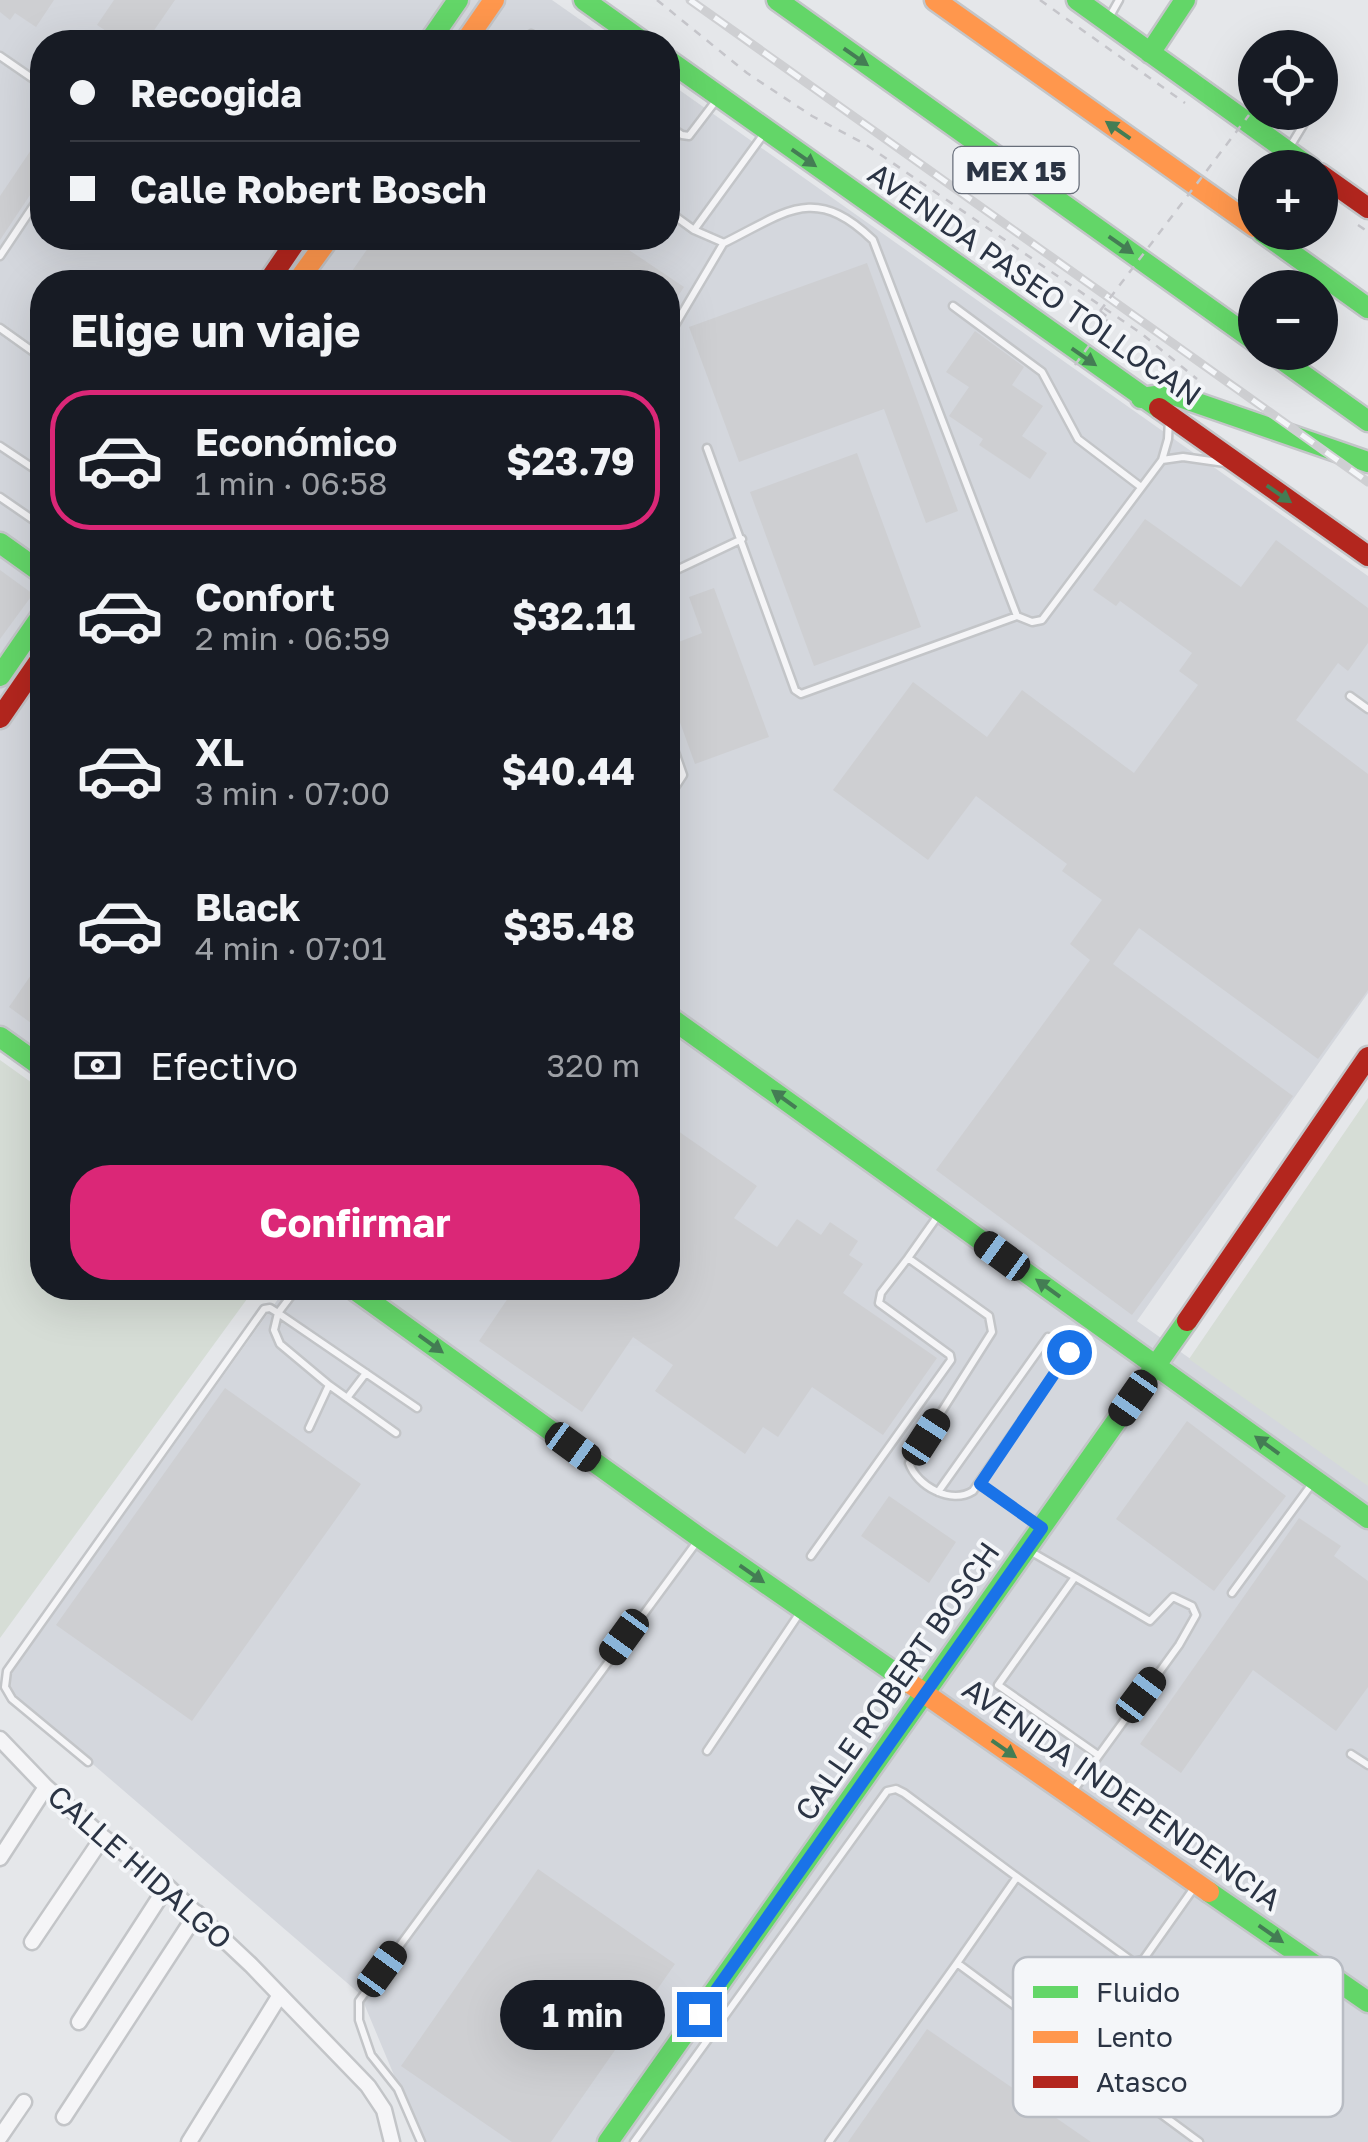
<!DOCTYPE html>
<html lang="es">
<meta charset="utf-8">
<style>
body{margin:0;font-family:"Golos Text",sans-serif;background:#242831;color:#f1f3f6;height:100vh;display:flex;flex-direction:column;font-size:38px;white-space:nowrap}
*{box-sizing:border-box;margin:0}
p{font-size:32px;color:#9ea1a6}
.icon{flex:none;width:55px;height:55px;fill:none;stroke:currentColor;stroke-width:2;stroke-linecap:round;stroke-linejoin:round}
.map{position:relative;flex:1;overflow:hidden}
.panel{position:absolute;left:30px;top:270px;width:650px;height:1030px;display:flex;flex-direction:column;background:#171b24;border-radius:40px;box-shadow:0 10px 40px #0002}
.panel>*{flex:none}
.banner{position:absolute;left:30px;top:30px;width:650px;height:220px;border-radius:40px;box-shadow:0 10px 40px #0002;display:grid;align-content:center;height:220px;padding:0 40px;background:#171b24}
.controls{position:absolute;left:1238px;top:30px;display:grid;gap:20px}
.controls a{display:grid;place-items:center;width:100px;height:100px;border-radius:50%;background:#171b24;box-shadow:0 10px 40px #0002;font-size:50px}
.end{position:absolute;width:45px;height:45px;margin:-22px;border:12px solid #1a73e8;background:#fff;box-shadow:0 0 0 5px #fff}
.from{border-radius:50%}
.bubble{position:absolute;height:70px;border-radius:35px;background:#171b24;box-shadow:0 10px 40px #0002;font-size:32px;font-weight:700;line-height:70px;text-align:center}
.car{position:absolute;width:30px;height:60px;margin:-30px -15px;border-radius:12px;box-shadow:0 0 8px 2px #0007;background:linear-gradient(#222 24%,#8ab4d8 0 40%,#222 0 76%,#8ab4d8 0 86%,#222 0)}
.banner b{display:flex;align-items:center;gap:35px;height:95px;font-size:38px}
.banner b+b{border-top:2px solid #363941}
.banner i{width:25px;height:25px;background:#f1f3f6}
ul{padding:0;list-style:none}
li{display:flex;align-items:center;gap:30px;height:140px;margin:0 20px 15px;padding:0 20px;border:5px solid transparent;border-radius:40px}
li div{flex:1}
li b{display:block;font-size:38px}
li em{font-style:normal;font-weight:700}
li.current{border-color:#db2777}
li>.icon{width:90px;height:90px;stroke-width:1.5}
h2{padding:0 40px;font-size:45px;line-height:120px}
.pay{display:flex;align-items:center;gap:25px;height:110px;padding:0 40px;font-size:38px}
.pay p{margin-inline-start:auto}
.cta{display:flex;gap:20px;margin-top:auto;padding:20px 40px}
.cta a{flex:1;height:115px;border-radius:40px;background:#db2777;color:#fff;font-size:40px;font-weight:700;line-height:115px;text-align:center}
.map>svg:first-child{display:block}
</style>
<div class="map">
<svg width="1368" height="2142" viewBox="0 0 1368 2142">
<rect width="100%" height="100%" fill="#e5e7ea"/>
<path fill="#d4d7dd" d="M 0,0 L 552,0 L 612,42 L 42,42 L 42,238 L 668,238 L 668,82 L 1368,576 L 1368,993 L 1137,1321 L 1368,1485 L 1368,2142 L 422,2142 L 360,1994 L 2,1686 L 286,1288 L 668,1288 L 668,282 L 42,282 L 42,1081 L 0,1052 Z"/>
<path fill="#d6ddd6" d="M 0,1060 L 42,1090 L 42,1288 L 255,1288 L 0,1638 Z
M 1368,1098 L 1368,1486 L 1189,1359 Z"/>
<path fill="#cecfd2" d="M 0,0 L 54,0 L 36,27 L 15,13 L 10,20 L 0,12 Z
M 114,0 L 175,0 L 146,42 L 123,42 L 97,25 Z
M 33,147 L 42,154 L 42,177 L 0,240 L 0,196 Z
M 375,238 L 611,238 L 684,287 L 668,311 L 668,282 L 362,282 L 350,274 Z
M 867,263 L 958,511 L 926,523 L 884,409 L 739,462 L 689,327 Z
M 975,331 L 1024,367 L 1012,385 L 1043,406 L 1022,436 L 1047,453 L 1030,479 L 979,445 L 983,439 L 949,416 L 969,387 L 946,372 Z
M 857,453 L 921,627 L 814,666 L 750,492 Z
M 1145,519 L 1241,587 L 1276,540 L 1368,608 L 1368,643 L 1348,671 L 1338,663 L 1296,720 L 1368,774 L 1368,990 L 1318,1059 L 1139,928 L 1113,964 L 1293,1096 L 1132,1315 L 936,1170 L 1090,960 L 1070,944 L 1102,900 L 1062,871 L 1067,864 L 976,796 L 928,860 L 833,790 L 913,682 L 987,737 L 1022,690 L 1134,773 L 1198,685 L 1179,671 L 1192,653 L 1120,601 L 1116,606 L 1093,590 Z
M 0,570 L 33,594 L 0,639 Z
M 714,588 L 769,737 L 695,764 L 668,689 L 668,646 L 702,633 L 689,597 Z
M 42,959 L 42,1031 L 9,1007 Z
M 668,1124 L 757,1186 L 734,1218 L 777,1247 L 797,1219 L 821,1235 L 830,1222 L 858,1241 L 849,1255 L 863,1264 L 843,1293 L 937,1358 L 883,1435 L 812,1387 L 778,1437 L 763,1427 L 745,1454 L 655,1391 L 673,1365 L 633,1337 L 582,1412 L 479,1341 L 515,1288 L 668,1288 Z
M 225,1388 L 361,1484 L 192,1721 L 56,1625 Z
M 1187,1421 L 1286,1496 L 1214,1591 L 1116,1519 Z
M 889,1496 L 956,1542 L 929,1583 L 861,1536 Z
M 1299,1518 L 1341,1546 L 1334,1556 L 1368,1581 L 1368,1687 L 1336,1731 L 1253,1670 L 1181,1773 L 1140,1744 Z
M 538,1869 L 675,1964 L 551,2142 L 512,2142 L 401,2066 Z
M 927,2029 L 1091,2142 L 848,2142 Z"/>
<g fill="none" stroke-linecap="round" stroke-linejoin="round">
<g stroke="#c3c5c8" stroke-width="11">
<path id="lane" d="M 1110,16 L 1119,0
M 531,34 L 544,42
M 0,56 L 42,85
M 1320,93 L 1328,76
M 668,126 L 682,135 L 689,136 L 718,98
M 1288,150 L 1311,112
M 668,211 L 694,230 L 766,131
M 694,230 L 724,243 C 785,213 814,183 873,240 L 1017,616
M 0,256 L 42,193
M 953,306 L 1042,372 L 1078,439 L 1141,487
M 0,328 L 42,358
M 668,337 L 723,244
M 0,446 L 42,474
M 707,448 L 795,690 L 801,694 L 1017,616 L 1032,622 L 1042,620 L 1162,460 L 1168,439 L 1169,419
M 1162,460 L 1183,457 L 1225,463
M 0,497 L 42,526
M 668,574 L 742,539
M 1350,696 L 1368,709
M 668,732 L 683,775 L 668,798
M 937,1217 L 908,1258 L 989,1316 L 992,1332 L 909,1463 C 917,1486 951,1505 973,1491 L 1069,1352
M 297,1288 L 278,1313 L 417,1408
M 329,1385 L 396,1433
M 347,1398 L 366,1373
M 979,1484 L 1037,1524
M 938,1492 L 1048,1337
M 1028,1550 L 1075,1577
M 811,1556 L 951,1360 L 950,1355 L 879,1303 L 881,1293 L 908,1258
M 1232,1593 L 1314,1481
M 707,1751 L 801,1611
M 1351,1754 L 1368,1765
M 88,1762 L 12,1699 L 5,1687 L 7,1671 L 264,1309 L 270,1308 L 278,1313 L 274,1330 L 280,1344 L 329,1385 L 309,1428
M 1073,1791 L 1179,1645 L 1196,1615 L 1192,1606 L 1173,1597 L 1150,1621 L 1075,1577 L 998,1685 L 1098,1755
M 1196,1885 L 1143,1960 L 1133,1962 L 1017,1877 L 957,1963 L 1199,2142
M 421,2142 L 398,2089 L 371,2055 L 359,2020 L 359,2001 L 696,1543
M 634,2142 L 887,1791 L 896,1789 L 904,1793 L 1017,1877
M 829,2142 L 957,1963"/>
</g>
<g stroke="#c3c5c8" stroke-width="19">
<path id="street" d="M 0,1739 L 46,1787 L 103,1837 L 167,1886 L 251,1965 L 368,2086 L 384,2110 L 392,2142
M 0,1858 L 46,1787
M 32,1942 L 103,1837
M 79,2022 L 167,1886
M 64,2117 L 197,1913
M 0,2137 L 24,2102
M 189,2142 L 280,1995"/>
</g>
<g stroke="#c3c5c8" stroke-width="25">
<path id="fast" d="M 584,0 L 643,42
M 777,0 L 1255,341
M 1077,0 L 1311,168
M 429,42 L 458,0
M 1150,53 L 1185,0
M 668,60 L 1159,408
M 1262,232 L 1368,308
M 1271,352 L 1368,421
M 1141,398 L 1171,394 L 1368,462
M 0,543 L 42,573
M 0,676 L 42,615
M 668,1016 L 1368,1518
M 0,1037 L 42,1067
M 352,1288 L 700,1538 L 911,1684
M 1209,1892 L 1368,2002
M 608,2142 L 1187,1321"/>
</g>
<g stroke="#c3c5c8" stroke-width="25">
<path id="slow" d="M 935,0 L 1255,227
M 465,42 L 494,0
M 297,282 L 329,238
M 911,1684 L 1209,1892"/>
</g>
<g stroke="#c3c5c8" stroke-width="25">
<path id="jam" d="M 1320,174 L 1368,208
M 268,282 L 298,238
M 1159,408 L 1368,556
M 0,718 L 42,657
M 1187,1321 L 1368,1057"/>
</g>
<path stroke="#c5c5ca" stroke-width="2.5" stroke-dasharray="8 8" stroke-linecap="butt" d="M 657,0 L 747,73 L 812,116 L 865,144 L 1142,334 L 1197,379
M 1040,0 L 1185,103
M 1358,225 L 1368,232
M 1100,311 L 1109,318"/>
<use href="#lane" stroke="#f5f5f7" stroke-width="6"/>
<use href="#street" stroke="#f5f5f7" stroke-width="14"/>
<use href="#fast" stroke="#63d668" stroke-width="20"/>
<use href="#slow" stroke="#ff974d" stroke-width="20"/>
<use href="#jam" stroke="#b3261e" stroke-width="20"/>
<g stroke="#cecfd2" stroke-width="9">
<path id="rail" d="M 690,0 L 1368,482"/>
</g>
<use href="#rail" stroke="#f4f6f9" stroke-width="5" stroke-dasharray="15" stroke-linecap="butt"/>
<path stroke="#c5c5ca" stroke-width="2.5" stroke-dasharray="8 8" stroke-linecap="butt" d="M 1100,311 L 1249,115
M 1075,365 L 1109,318"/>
</g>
<defs><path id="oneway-solid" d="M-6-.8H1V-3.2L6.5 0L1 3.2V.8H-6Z" transform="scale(2.5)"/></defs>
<g fill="#447d54">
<use href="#oneway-solid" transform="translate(856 57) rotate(35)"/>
<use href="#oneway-solid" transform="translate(1118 130) rotate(-145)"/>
<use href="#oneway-solid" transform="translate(804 158) rotate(35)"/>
<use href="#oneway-solid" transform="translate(1121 245) rotate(35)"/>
<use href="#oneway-solid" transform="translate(1084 357) rotate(35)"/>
<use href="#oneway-solid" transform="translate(1279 494) rotate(35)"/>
<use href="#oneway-solid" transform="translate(784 1099) rotate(-144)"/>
<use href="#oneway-solid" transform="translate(1048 1288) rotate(-144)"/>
<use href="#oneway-solid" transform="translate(431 1344) rotate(36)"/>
<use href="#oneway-solid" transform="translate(1267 1445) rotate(-144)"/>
<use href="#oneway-solid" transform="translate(752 1574) rotate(35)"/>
<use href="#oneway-solid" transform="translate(1004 1749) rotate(35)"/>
<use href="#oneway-solid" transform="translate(1271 1934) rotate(35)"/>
</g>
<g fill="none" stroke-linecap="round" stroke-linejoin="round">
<path stroke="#1a73e8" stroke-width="12" d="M 699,2014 L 1042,1528 L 980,1484 L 1069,1352"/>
</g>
<g text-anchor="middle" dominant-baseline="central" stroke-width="8" stroke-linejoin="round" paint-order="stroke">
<rect fill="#f4f6f9" stroke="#676e7a" stroke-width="2.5" x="953.5" y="147" width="125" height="46" rx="8"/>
<g font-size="28" font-weight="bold" fill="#2b3444">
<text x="1016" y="170">MEX 15</text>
</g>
<g font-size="30" fill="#2b3444" stroke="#f4f6f9">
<text transform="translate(1035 284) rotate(35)">AVENIDA PASEO TOLLOCAN</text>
<text transform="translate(897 1681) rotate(-55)">CALLE ROBERT BOSCH</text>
<text transform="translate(1122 1794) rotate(35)">AVENIDA INDEPENDENCIA</text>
<text transform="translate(140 1867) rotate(41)">CALLE HIDALGO</text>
</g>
</g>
<rect x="1013" y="1957" width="330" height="160" rx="15" fill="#f4f6f9" stroke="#b8bcc3" stroke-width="2.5"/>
<rect x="1033" y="1986" width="45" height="12" fill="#63d668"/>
<rect x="1033" y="2031" width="45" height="12" fill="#ff974d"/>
<rect x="1033" y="2076" width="45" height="12" fill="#b3261e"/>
<g font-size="28" fill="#2b3444">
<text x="1096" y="2002">Fluido</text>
<text x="1096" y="2047">Lento</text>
<text x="1096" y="2092">Atasco</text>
</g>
</svg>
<div class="controls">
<a><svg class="icon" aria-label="locate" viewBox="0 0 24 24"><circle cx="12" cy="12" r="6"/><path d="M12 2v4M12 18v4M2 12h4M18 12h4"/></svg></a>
<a>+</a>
<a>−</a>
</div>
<i class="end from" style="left:1069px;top:1352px"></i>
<i class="end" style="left:699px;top:2014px"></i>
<div class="bubble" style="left:500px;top:1980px;width:165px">1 min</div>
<i class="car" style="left:1002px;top:1256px;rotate:306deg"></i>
<i class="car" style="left:1133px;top:1398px;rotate:215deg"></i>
<i class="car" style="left:926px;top:1437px;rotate:33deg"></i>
<i class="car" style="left:573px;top:1447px;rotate:126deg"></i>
<i class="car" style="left:624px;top:1637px;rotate:216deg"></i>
<i class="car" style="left:1141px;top:1695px;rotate:37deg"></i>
<i class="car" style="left:382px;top:1969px;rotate:36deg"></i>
<div class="banner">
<b><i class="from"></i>Recogida</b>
<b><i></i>Calle Robert Bosch</b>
</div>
<section class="panel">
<h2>Elige un viaje</h2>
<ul>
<li class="current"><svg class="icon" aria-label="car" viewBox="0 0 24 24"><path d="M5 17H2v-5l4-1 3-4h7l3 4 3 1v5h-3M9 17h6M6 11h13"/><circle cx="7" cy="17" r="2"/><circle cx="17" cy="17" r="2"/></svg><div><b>Económico</b><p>1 min · 06:58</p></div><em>$23.79</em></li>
<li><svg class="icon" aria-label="car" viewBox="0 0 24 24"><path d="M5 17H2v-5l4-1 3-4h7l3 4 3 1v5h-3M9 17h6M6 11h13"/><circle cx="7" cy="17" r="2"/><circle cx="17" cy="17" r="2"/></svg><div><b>Confort</b><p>2 min · 06:59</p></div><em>$32.11</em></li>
<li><svg class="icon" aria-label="car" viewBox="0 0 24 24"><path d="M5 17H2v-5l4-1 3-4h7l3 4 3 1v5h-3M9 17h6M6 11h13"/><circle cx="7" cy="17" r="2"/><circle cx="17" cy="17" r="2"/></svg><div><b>XL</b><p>3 min · 07:00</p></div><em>$40.44</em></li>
<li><svg class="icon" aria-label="car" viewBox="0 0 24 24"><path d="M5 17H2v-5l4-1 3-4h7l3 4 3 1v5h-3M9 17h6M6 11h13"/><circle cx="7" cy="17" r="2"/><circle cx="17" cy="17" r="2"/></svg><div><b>Black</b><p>4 min · 07:01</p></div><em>$35.48</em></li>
</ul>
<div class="pay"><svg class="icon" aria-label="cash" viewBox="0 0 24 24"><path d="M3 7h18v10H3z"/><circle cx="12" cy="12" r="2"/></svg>Efectivo<p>320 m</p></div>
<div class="cta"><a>Confirmar</a></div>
</section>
</div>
